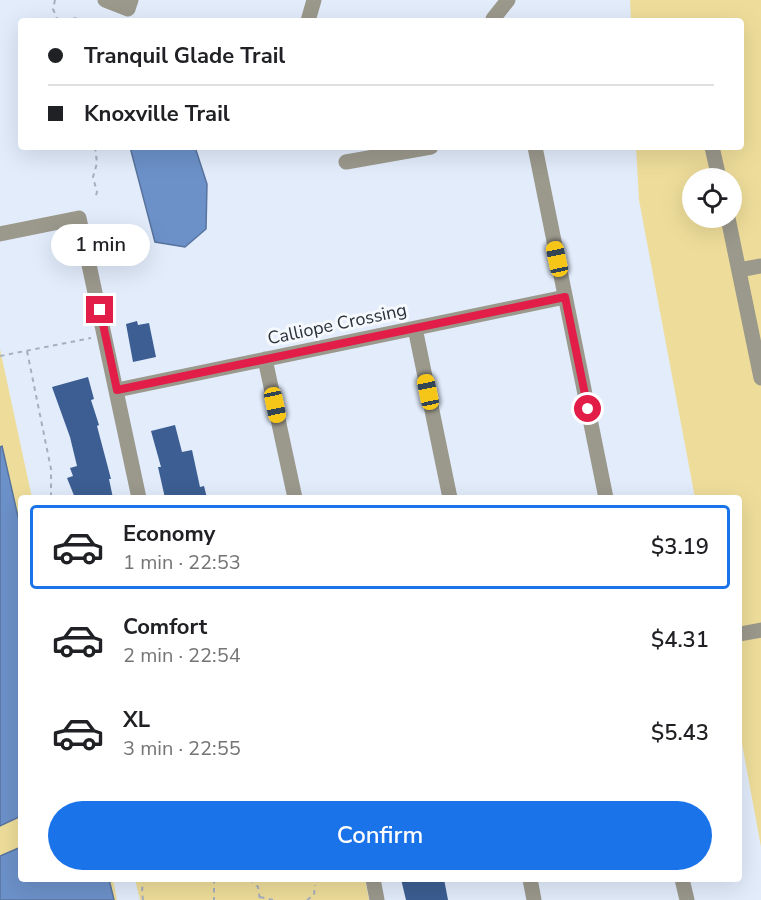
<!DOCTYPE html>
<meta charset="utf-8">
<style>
body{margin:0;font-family:"Nunito Sans",sans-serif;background:#f6f6f6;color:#202124;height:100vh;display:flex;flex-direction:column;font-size:22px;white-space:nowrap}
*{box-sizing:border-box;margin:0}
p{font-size:20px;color:#757577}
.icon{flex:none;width:33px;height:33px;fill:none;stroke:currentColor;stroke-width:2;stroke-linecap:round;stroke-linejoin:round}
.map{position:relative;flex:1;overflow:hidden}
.details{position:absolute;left:18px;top:495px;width:724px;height:387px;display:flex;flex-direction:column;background:#fff;border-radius:6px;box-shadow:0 6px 24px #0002}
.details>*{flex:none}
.guide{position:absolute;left:18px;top:18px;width:726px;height:132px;border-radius:6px;box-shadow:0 6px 24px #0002;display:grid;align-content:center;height:132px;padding:0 30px;background:#fff}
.fabs{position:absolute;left:682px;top:168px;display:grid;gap:12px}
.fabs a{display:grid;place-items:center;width:60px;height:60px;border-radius:50%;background:#fff;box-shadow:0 6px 24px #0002;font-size:30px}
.end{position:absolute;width:27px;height:27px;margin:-14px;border:8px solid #e11d48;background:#fff;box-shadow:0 0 0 3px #fff}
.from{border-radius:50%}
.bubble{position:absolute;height:42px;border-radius:21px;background:#fff;box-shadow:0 6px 24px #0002;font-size:20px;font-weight:600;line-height:42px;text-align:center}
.car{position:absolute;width:18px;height:36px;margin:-18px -9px;border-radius:8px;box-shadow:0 0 4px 2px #0007;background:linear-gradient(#f5c518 24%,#345 0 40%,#f5c518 0 76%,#345 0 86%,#f5c518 0)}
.guide b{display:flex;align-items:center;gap:21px;height:57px;font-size:22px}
.guide b+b{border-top:2px solid #e0e0e0}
.guide i{width:15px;height:15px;background:#202124}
ul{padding:10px 0 0;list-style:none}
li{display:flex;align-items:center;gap:18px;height:84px;margin:0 12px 9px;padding:0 18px;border:3px solid transparent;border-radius:6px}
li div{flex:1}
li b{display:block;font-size:22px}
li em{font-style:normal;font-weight:600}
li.current{border-color:#1a73e8}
li>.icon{width:54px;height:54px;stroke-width:1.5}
.primary-button{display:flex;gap:12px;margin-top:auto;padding:12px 30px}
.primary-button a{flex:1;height:69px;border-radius:36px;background:#1a73e8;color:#fff;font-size:24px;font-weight:600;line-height:69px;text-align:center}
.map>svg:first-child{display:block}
</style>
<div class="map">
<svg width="761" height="900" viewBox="0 0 761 900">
<rect width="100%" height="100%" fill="#e2ecfb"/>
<path fill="#eedd9a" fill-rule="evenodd" d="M 630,0 L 761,0 L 761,847 L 740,733 L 740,498 L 695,498 L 639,200 L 636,147 L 741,147 L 741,21 L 631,21 ZM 693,178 L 732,178 L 732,218 L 693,218 Z
M 0,349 L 32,498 L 21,498 L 21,879 L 113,879 L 117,900 L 0,900 Z
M 135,879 L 365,879 L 369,900 L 140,900 Z"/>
<path fill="#6c91c9" stroke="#58749e" stroke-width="1.5" d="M 130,147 L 195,147 L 207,184 L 206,229 L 185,247 L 155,242 Z
M 2,446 L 21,530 L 21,816 L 0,826 L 0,447 Z
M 21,847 L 21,879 L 109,879 L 114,900 L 0,900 L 0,856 Z"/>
<path fill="#3c5e92" d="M 137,321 L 138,325 L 149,323 L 156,357 L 133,362 L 126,324 Z
M 88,377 L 94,399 L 91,400 L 99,425 L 97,426 L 111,479 L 109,479 L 113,498 L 75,498 L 67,478 L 73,476 L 70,468 L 77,466 L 70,437 L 52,387 Z
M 175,425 L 182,452 L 192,450 L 200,487 L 204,486 L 207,498 L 165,498 L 158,467 L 161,467 L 151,431 Z
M 401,879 L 444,879 L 448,900 L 406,900 Z"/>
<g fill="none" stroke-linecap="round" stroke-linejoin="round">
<path stroke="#a6afbc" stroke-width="2" stroke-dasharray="4.5 4.5" stroke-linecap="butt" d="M 55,0 L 53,9 L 58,21
M 65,21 L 73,18 L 87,21
M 95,147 L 97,163 L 93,177 L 97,192 L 95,198
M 27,351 L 51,469 L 51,498
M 0,356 L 91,338
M 214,879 L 214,900
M 250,879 L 258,887 L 260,900
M 260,897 L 273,900
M 143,900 L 142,892 L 143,879
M 307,900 L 314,895 L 315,885"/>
<path stroke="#9b988c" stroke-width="15" d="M 105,0 L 128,9 L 131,0
M 308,21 L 314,0
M 494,21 L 493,19 L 508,0
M 535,147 L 606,498
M 712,147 L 719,178
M 346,162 L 431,147
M 728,218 L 761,378
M 0,234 L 79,218 L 139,498
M 739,270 L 761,266
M 415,328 L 450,498
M 265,359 L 295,498
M 117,390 L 565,297
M 740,634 L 761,630
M 373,879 L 377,900
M 530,879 L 534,900
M 682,879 L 687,900"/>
</g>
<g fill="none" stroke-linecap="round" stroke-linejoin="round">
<path stroke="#e11d48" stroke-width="8" d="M 100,310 L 117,390 L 565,297 L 588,409"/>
</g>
<g text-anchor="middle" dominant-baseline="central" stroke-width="6" stroke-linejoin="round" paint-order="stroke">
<g font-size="18" fill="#2a313a" stroke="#f5f9fe">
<text transform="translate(337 324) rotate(-12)">Calliope Crossing</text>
</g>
</g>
</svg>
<div class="fabs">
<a><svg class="icon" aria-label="locate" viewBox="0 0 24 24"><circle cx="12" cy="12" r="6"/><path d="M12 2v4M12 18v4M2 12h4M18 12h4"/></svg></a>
</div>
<i class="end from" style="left:588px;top:409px"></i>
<i class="end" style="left:100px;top:310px"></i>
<div class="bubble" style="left:51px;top:224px;width:99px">1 min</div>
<i class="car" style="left:557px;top:259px;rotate:348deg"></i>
<i class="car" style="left:428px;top:392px;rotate:348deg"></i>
<i class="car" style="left:275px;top:405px;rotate:168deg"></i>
<div class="guide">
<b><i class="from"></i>Tranquil Glade Trail</b>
<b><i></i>Knoxville Trail</b>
</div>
<section class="details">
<ul>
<li class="current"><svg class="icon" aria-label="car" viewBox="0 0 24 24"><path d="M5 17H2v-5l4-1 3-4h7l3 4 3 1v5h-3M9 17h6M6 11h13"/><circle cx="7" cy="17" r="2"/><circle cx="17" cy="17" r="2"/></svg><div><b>Economy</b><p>1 min · 22:53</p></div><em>$3.19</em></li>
<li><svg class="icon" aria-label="car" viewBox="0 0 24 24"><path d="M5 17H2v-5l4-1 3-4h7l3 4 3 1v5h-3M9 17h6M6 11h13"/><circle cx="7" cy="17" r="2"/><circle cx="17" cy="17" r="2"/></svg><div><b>Comfort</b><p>2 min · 22:54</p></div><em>$4.31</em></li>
<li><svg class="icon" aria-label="car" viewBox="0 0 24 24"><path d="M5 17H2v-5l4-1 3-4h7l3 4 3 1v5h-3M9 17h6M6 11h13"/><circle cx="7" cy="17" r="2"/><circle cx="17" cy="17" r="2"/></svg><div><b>XL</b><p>3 min · 22:55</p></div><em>$5.43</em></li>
</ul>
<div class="primary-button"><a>Confirm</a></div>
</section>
</div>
